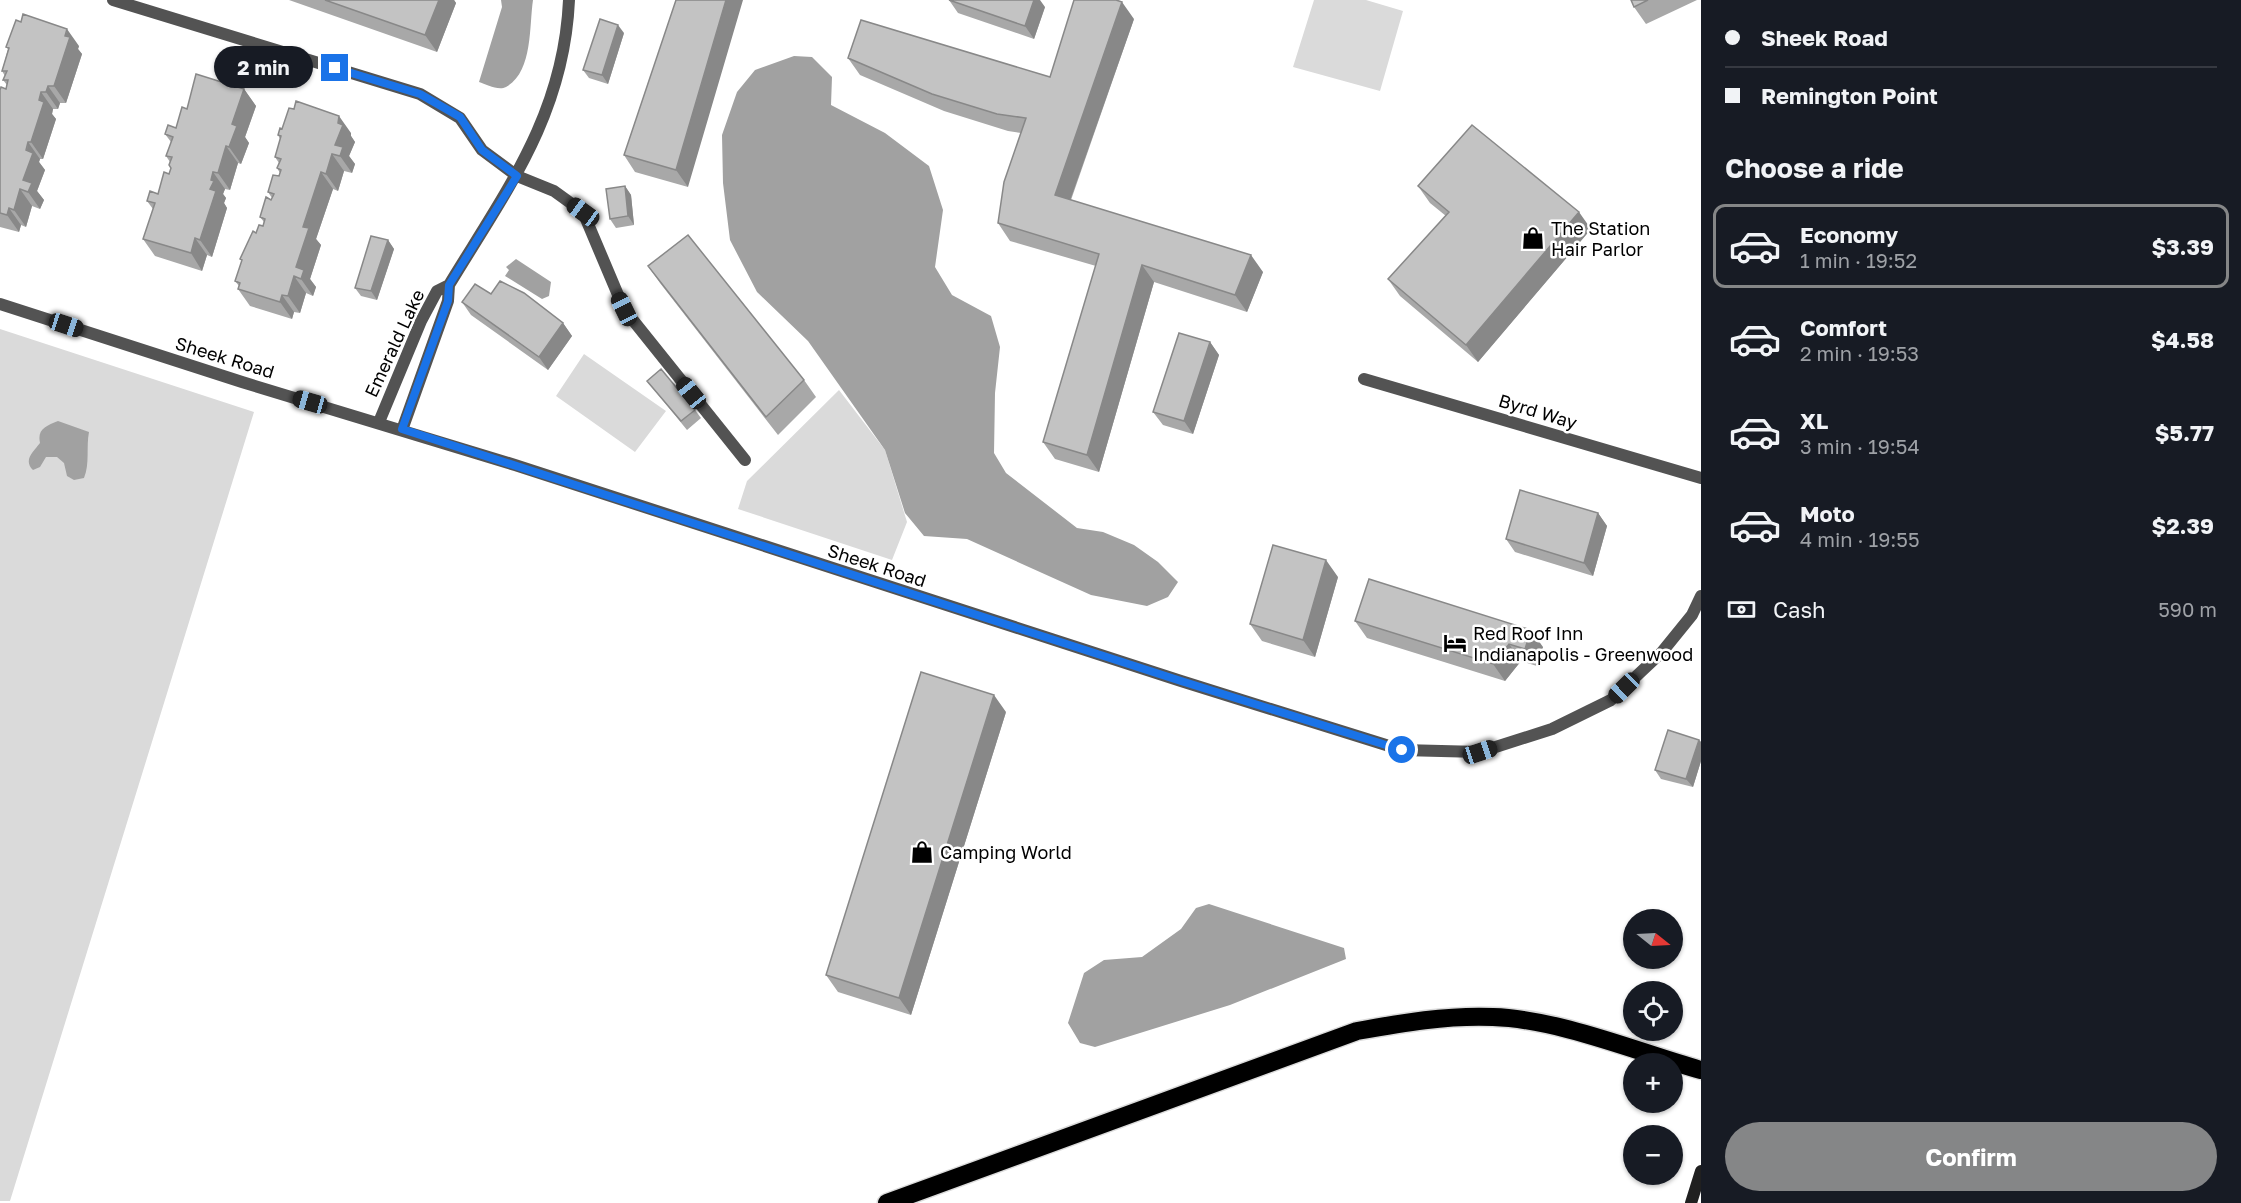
<!DOCTYPE html>
<meta charset="utf-8">
<style>
body{margin:0;font-family:"Golos Text",sans-serif;background:#20242c;color:#f1f3f6;height:100vh;display:flex;flex-direction:column;font-size:22px;white-space:nowrap}
*{box-sizing:border-box;margin:0}
p{font-size:20px;color:#9ea1a6}
.icon{flex:none;width:33px;height:33px;fill:none;stroke:currentColor;stroke-width:2;stroke-linecap:round;stroke-linejoin:round}
.map{position:relative;flex:1;overflow:hidden}
.side{display:flex;flex-direction:column;background:#171b24;width:540px}
.side>*{flex:none}
.hud{display:grid;align-content:center;height:132px;padding:0 24px;background:#171b24}
.needle{width:39px;rotate:108deg}
.tools{position:absolute;left:1623px;top:909px;display:grid;gap:12px}
.tools a{display:grid;place-items:center;width:60px;height:60px;border-radius:50%;background:#171b24;box-shadow:0 2px 4px #0004;font-size:30px}
.end{position:absolute;width:27px;height:27px;margin:-14px;border:8px solid #1a73e8;background:#fff;box-shadow:0 0 0 3px #fff}
.from{border-radius:50%}
.bubble{position:absolute;height:42px;border-radius:21px;background:#171b24;box-shadow:0 2px 4px #0004;font-size:20px;font-weight:700;line-height:42px;text-align:center}
.car{position:absolute;width:18px;height:36px;margin:-18px -9px;border-radius:8px;box-shadow:0 0 4px 2px #0007;background:linear-gradient(#222 24%,#8ab4d8 0 40%,#222 0 76%,#8ab4d8 0 86%,#222 0)}
.hud b{display:flex;align-items:center;gap:21px;height:57px;font-size:22px}
.hud b+b{border-top:2px solid #363941}
.hud i{width:15px;height:15px;background:#f1f3f6}
ul{padding:0;list-style:none}
li{display:flex;align-items:center;gap:18px;height:84px;margin:0 12px 9px;padding:0 12px;border:3px solid transparent;border-radius:12px}
li div{flex:1}
li b{display:block;font-size:22px}
li em{font-style:normal;font-weight:700}
li.active{border-color:#858687}
li>.icon{width:54px;height:54px;stroke-width:1.5}
h2{padding:0 24px;font-size:27px;line-height:72px}
.pay{display:flex;align-items:center;gap:15px;height:66px;padding:0 24px;font-size:22px}
.pay p{margin-inline-start:auto}
.primary-button{display:flex;gap:12px;margin-top:auto;padding:12px 24px}
.primary-button a{flex:1;height:69px;border-radius:36px;background:#858687;color:#fff;font-size:24px;font-weight:700;line-height:69px;text-align:center}
main{display:flex;flex:1;min-height:0}
.map>svg:first-child{display:block}
</style>
<main>
<div class="map">
<svg width="1701" height="1203" viewBox="0 0 1701 1203">
<rect width="100%" height="100%" fill="#fff"/>
<path fill="#dadada" d="M 1314,0 L 1366,0 L 1403,11 L 1380,91 L 1293,67 Z
M 0,329 L 254,412 L 10,1201 L 0,1201 Z
M 584,354 L 666,411 L 635,452 L 556,396 Z
M 839,390 L 885,450 L 907,522 L 892,560 L 738,509 L 747,481 Z"/>
<path fill="#a1a1a1" d="M 501,0 L 533,0 C 529,27 533,72 506,87 C 498,91 486,84 479,82 L 502,7 Z
M 794,56 L 812,57 L 832,77 L 831,105 L 885,133 L 929,166 L 943,210 L 935,267 L 952,295 L 991,316 L 1000,347 L 995,393 L 994,453 L 1006,473 L 1077,528 L 1103,532 L 1134,545 L 1158,562 L 1178,582 L 1168,597 L 1147,606 L 1091,595 L 967,539 L 924,536 L 905,513 L 885,450 L 808,341 L 757,292 L 730,240 L 723,183 L 722,135 L 737,92 L 755,70 Z
M 516,259 L 551,282 L 549,296 L 542,299 L 505,276 L 509,270 L 506,267 Z
M 58,421 L 89,432 C 86,447 90,464 84,478 L 74,480 L 67,476 L 64,463 L 57,457 L 46,457 L 40,467 L 33,470 C 23,460 33,452 40,443 C 37,429 46,426 58,421 Z
M 1209,904 L 1344,948 L 1346,959 L 1230,1005 L 1095,1047 L 1080,1043 L 1068,1023 L 1084,973 L 1104,960 L 1142,957 L 1181,929 L 1196,908 Z"/>
<g fill="none" stroke-linecap="round" stroke-linejoin="round">
<g stroke="#dbdbdb" stroke-width="21">
<path id="motorway" d="M 887,1203 L 1357,1031 C 1402,1023 1447,1015 1493,1017 C 1558,1019 1638,1052 1701,1070"/>
</g>
<path stroke="#535353" stroke-width="12" d="M 113,0 L 420,94 L 460,118 L 482,150 L 517,176 L 554,191 L 583,212 L 624,309 L 745,460
M 1364,379 L 1701,478
M 379,422 L 421,321 L 437,291 L 449,285
M 402,430 L 448,301 L 449,285 C 506,191 564,115 569,0"/>
<path stroke="#535353" stroke-width="12" d="M 0,304 L 242,382 L 515,465 L 1181,681 L 1402,750 L 1480,752 L 1552,729 L 1611,700 L 1662,652 L 1692,615 L 1701,596"/>
<path stroke="#202020" stroke-width="12" d="M 1691,1203 L 1701,1171"/>
<use href="#motorway" stroke="#000" stroke-width="18"/>
</g>
<path fill="#a8a8a8" d="M 289,0 L 454,0 L 456,3 L 437,52 Z
M 676,0 L 688,187 L 635,172 L 624,155 Z
M 949,0 L 1045,7 L 1034,39 L 958,13 Z
M 1631,0 L 1697,0 L 1646,24 L 1634,7 Z
M 1134,19 L 1071,200 L 1263,272 L 1247,312 L 1154,282 L 1099,472 L 1055,459 L 1043,442 L 1096,266 L 1010,241 L 998,223 L 1021,133 L 1008,131 L 944,111 L 860,75 L 848,58 L 1050,77 Z
M 624,33 L 608,84 L 589,78 L 583,70 Z
M 79,46 L 78,49 L 82,54 L 66,103 L 60,103 L 58,109 L 53,109 L 52,114 L 56,119 L 43,159 L 40,159 L 39,162 L 45,170 L 37,191 L 44,200 L 40,209 L 32,206 L 26,227 L 21,225 L 19,232 L 0,227 L 0,90 L 6,89 L 7,85 L 3,80 L 5,76 L 2,71 L 8,49 L 6,47 Z
M 244,89 L 256,106 L 245,137 L 249,143 L 241,164 L 238,163 L 230,190 L 225,189 L 223,194 L 226,198 L 224,203 L 227,208 L 212,257 L 207,255 L 202,271 L 155,256 L 143,239 L 153,209 L 147,201 L 158,194 L 171,169 L 170,162 L 166,156 L 171,142 L 165,134 L 176,128 L 187,109 Z
M 282,129 L 351,133 L 351,136 L 355,142 L 349,156 L 355,164 L 352,173 L 344,171 L 338,191 L 333,189 L 316,239 L 321,245 L 310,279 L 316,287 L 313,296 L 306,293 L 300,313 L 294,312 L 292,319 L 250,306 L 238,289 L 239,286 L 235,281 L 242,261 L 240,259 L 256,233 L 263,226 L 264,222 L 260,217 L 272,198 L 268,192 L 280,173 L 277,168 L 279,163 L 275,157 L 280,139 L 278,135 Z
M 625,186 L 631,195 L 634,225 L 616,228 L 610,219 Z
M 1418,186 L 1591,229 L 1478,362 L 1400,296 L 1388,279 L 1446,216 L 1430,203 Z
M 388,240 L 394,249 L 377,300 L 361,296 L 355,288 Z
M 648,266 L 804,380 L 816,397 L 778,435 L 660,283 Z
M 491,294 L 563,323 L 572,336 L 548,370 L 471,315 L 462,302 Z
M 1210,342 L 1219,355 L 1193,434 L 1163,425 L 1153,412 Z
M 647,381 L 695,410 L 701,418 L 687,430 Z
M 1598,513 L 1607,526 L 1593,576 L 1515,552 L 1506,539 Z
M 1338,577 L 1315,657 L 1262,641 L 1250,624 Z
M 1355,621 L 1543,647 L 1537,666 L 1521,661 L 1505,681 L 1367,638 Z
M 1006,712 L 911,1015 L 838,992 L 826,975 Z
M 1699,740 L 1701,742 L 1701,761 L 1693,787 L 1661,779 L 1655,770 Z"/>
<path fill="#888" d="M 439,0 L 454,0 L 456,3 L 437,52 L 425,35 Z
M 726,0 L 743,0 L 688,187 L 676,170 Z
M 1034,0 L 1040,0 L 1045,7 L 1034,39 L 1025,26 Z
M 1122,2 L 1134,19 L 1066,212 L 1055,195 Z
M 618,25 L 624,33 L 608,84 L 602,75 Z
M 67,29 L 79,46 L 78,49 L 82,54 L 66,103 L 54,86 Z
M 48,86 L 60,103 L 58,109 L 46,92 Z
M 244,89 L 256,106 L 245,137 L 249,143 L 241,164 L 229,147 L 232,124 Z
M 41,92 L 53,109 L 52,114 L 56,119 L 43,159 L 31,142 Z
M 339,116 L 351,133 L 351,136 L 355,142 L 349,156 L 355,164 L 352,173 L 340,156 L 335,145 Z
M 28,142 L 40,159 L 39,162 L 45,170 L 37,191 L 44,200 L 40,209 L 28,192 L 23,180 Z
M 226,146 L 238,163 L 230,190 L 218,173 Z
M 332,154 L 344,171 L 338,191 L 326,174 Z
M 213,172 L 225,189 L 223,194 L 226,198 L 224,203 L 227,208 L 212,257 L 200,240 L 210,189 L 211,180 Z
M 321,172 L 333,189 L 316,239 L 321,245 L 310,279 L 316,287 L 313,296 L 301,279 L 296,267 L 303,227 Z
M 625,186 L 631,195 L 634,225 L 628,216 Z
M 20,189 L 32,206 L 26,227 L 14,210 Z
M 9,208 L 21,225 L 19,232 L 7,215 Z
M 1579,212 L 1591,229 L 1478,362 L 1466,345 Z
M 195,238 L 207,255 L 202,271 L 191,253 Z
M 388,240 L 394,249 L 377,300 L 371,291 Z
M 1251,255 L 1263,272 L 1247,312 L 1235,295 Z
M 1142,265 L 1154,282 L 1099,472 L 1087,455 Z
M 294,276 L 306,293 L 300,313 L 288,296 Z
M 282,295 L 294,312 L 292,319 L 280,302 Z
M 563,323 L 572,336 L 548,370 L 539,357 Z
M 1210,342 L 1219,355 L 1193,434 L 1184,421 Z
M 1598,513 L 1607,526 L 1593,576 L 1584,563 Z
M 1326,560 L 1338,577 L 1315,657 L 1303,640 Z
M 1531,630 L 1543,647 L 1537,666 L 1525,649 Z
M 1509,644 L 1521,661 L 1505,681 L 1493,664 Z
M 994,695 L 1006,712 L 911,1015 L 899,998 Z
M 1699,740 L 1701,742 L 1701,761 L 1693,787 L 1686,779 Z"/>
<path fill="#c3c3c3" stroke="#888" stroke-width="1.5" d="M 325,0 L 439,0 L 425,35 Z
M 676,0 L 726,0 L 676,170 L 624,155 Z
M 949,0 L 1034,0 L 1025,26 Z
M 1074,0 L 1116,0 L 1122,2 L 1055,195 L 1251,255 L 1235,295 L 1142,265 L 1087,455 L 1043,442 L 1099,254 L 998,223 L 1004,182 L 1026,118 L 997,114 L 932,94 L 848,58 L 861,20 L 1050,77 Z
M 1631,0 L 1648,0 L 1634,7 Z
M 23,14 L 67,29 L 65,36 L 70,37 L 54,86 L 48,86 L 46,92 L 41,92 L 39,100 L 44,102 L 31,142 L 28,142 L 26,150 L 33,153 L 23,180 L 32,183 L 28,192 L 20,189 L 14,210 L 9,208 L 7,215 L 0,213 L 0,90 L 1,87 L 6,89 L 8,80 L 3,80 L 7,71 L 2,71 L 9,48 L 6,47 L 16,20 L 21,22 Z
M 600,19 L 618,25 L 602,75 L 583,70 Z
M 196,74 L 244,89 L 232,124 L 237,126 L 229,147 L 226,146 L 218,173 L 213,172 L 211,180 L 214,181 L 210,189 L 216,191 L 200,240 L 195,238 L 191,253 L 143,239 L 155,203 L 147,201 L 150,191 L 158,194 L 164,172 L 169,174 L 171,168 L 169,165 L 172,157 L 166,156 L 173,137 L 165,134 L 168,125 L 176,128 L 182,107 L 187,109 Z
M 296,101 L 339,116 L 338,123 L 343,125 L 335,145 L 343,147 L 340,156 L 332,154 L 326,174 L 321,172 L 303,227 L 309,228 L 296,267 L 304,270 L 301,279 L 294,276 L 288,296 L 282,295 L 280,302 L 238,289 L 240,283 L 235,281 L 242,260 L 240,259 L 253,231 L 256,233 L 259,225 L 263,226 L 265,219 L 260,217 L 266,197 L 271,200 L 274,194 L 268,192 L 273,175 L 279,176 L 281,170 L 277,168 L 281,159 L 275,157 L 281,136 L 278,135 L 280,128 L 282,129 L 289,108 L 294,109 Z
M 1472,125 L 1579,212 L 1466,345 L 1388,279 L 1449,212 L 1418,186 Z
M 625,186 L 628,216 L 610,219 L 606,189 Z
M 688,235 L 804,380 L 766,417 L 648,266 Z
M 371,236 L 388,240 L 371,291 L 355,288 Z
M 500,281 L 524,293 L 563,323 L 539,357 L 462,302 L 475,284 L 491,294 Z
M 1179,333 L 1210,342 L 1184,421 L 1153,412 Z
M 661,369 L 695,410 L 681,421 L 647,381 Z
M 1520,490 L 1598,513 L 1584,563 L 1506,539 Z
M 1273,545 L 1326,560 L 1303,640 L 1250,624 Z
M 1369,579 L 1531,630 L 1525,649 L 1509,644 L 1493,664 L 1355,621 Z
M 921,672 L 994,695 L 899,998 L 826,975 Z
M 1668,730 L 1699,740 L 1686,779 L 1655,770 Z"/>
<g fill="none" stroke-linecap="round" stroke-linejoin="round">
<path stroke="#1a73e8" stroke-width="8" d="M 335,68 L 420,94 L 460,117 L 482,150 L 517,176 L 449,285 L 448,301 L 402,429 L 1181,681 L 1402,750"/>
</g>
<defs>
<g id="shop-bare" transform="scale(1.8)"><path d="M-5-2.5h2.3a2.7 3.5 0 0 1 5.4 0H5L5.5 6h-11ZM-1.5-2.5h3a1.5 2.3 0 0 0-3 0Z" fill="#000" stroke="#fff" stroke-width="2.5" paint-order="stroke"/></g>
<g id="hotel-bare" transform="scale(1.8)"><path d="M-6-4.5h1.5V1H6V5H4.5V3h-9V5H-6ZM-4 0a1.8 1.8 0 1 1 3.6 0ZM.5 0V-2.5h3Q6-2.5 6 0Z" fill="#000" stroke="#fff" stroke-width="2.5" paint-order="stroke"/></g>
</defs>
<g fill-rule="evenodd">
<use href="#shop-bare" x="1533" y="238"/>
<use href="#hotel-bare" x="1455" y="643"/>
<use href="#shop-bare" x="922" y="852"/>
</g>
<g text-anchor="middle" dominant-baseline="central" stroke-width="5" stroke-linejoin="round" paint-order="stroke">
<g font-size="18" fill="#000" stroke="#fff" text-anchor="start">
<text x="1551" y="228">The Station<tspan x="1551" dy="21">Hair Parlor</tspan></text>
<text x="1473" y="633">Red Roof Inn<tspan x="1473" dy="21">Indianapolis - Greenwood</tspan></text>
<text x="940" y="852">Camping World</text>
</g>
<g font-size="18" fill="#000" stroke="#fff">
<text transform="translate(394 343) rotate(-65)">Emerald Lake</text>
<text transform="translate(225 357) rotate(17)">Sheek Road</text>
<text transform="translate(1538 411) rotate(17)">Byrd Way</text>
<text transform="translate(877 565) rotate(18)">Sheek Road</text>
</g>
</g>
</svg>
<div class="tools">
<a><svg class="needle" viewBox="-14 -14 28 28"><path d="M0-13l5 13h-10z" fill="#e53935"/><path d="M0 13l5-13h-10z" fill="#9ea1a6"/></svg></a>
<a><svg class="icon" aria-label="locate" viewBox="0 0 24 24"><circle cx="12" cy="12" r="6"/><path d="M12 2v4M12 18v4M2 12h4M18 12h4"/></svg></a>
<a>+</a>
<a>−</a>
</div>
<i class="end from" style="left:1402px;top:750px"></i>
<i class="end" style="left:335px;top:68px"></i>
<div class="bubble" style="left:214px;top:46px;width:99px">2 min</div>
<i class="car" style="left:583px;top:212px;rotate:306deg"></i>
<i class="car" style="left:624px;top:309px;rotate:334deg"></i>
<i class="car" style="left:66px;top:325px;rotate:108deg"></i>
<i class="car" style="left:691px;top:393px;rotate:321deg"></i>
<i class="car" style="left:310px;top:402px;rotate:286deg"></i>
<i class="car" style="left:1624px;top:688px;rotate:226deg"></i>
<i class="car" style="left:1480px;top:752px;rotate:72deg"></i>
</div>
<section class="side">
<div class="hud">
<b><i class="from"></i>Sheek Road</b>
<b><i></i>Remington Point</b>
</div>
<h2>Choose a ride</h2>
<ul>
<li class="active"><svg class="icon" aria-label="car" viewBox="0 0 24 24"><path d="M5 17H2v-5l4-1 3-4h7l3 4 3 1v5h-3M9 17h6M6 11h13"/><circle cx="7" cy="17" r="2"/><circle cx="17" cy="17" r="2"/></svg><div><b>Economy</b><p>1 min · 19:52</p></div><em>$3.39</em></li>
<li><svg class="icon" aria-label="car" viewBox="0 0 24 24"><path d="M5 17H2v-5l4-1 3-4h7l3 4 3 1v5h-3M9 17h6M6 11h13"/><circle cx="7" cy="17" r="2"/><circle cx="17" cy="17" r="2"/></svg><div><b>Comfort</b><p>2 min · 19:53</p></div><em>$4.58</em></li>
<li><svg class="icon" aria-label="car" viewBox="0 0 24 24"><path d="M5 17H2v-5l4-1 3-4h7l3 4 3 1v5h-3M9 17h6M6 11h13"/><circle cx="7" cy="17" r="2"/><circle cx="17" cy="17" r="2"/></svg><div><b>XL</b><p>3 min · 19:54</p></div><em>$5.77</em></li>
<li><svg class="icon" aria-label="car" viewBox="0 0 24 24"><path d="M5 17H2v-5l4-1 3-4h7l3 4 3 1v5h-3M9 17h6M6 11h13"/><circle cx="7" cy="17" r="2"/><circle cx="17" cy="17" r="2"/></svg><div><b>Moto</b><p>4 min · 19:55</p></div><em>$2.39</em></li>
</ul>
<div class="pay"><svg class="icon" aria-label="cash" viewBox="0 0 24 24"><path d="M3 7h18v10H3z"/><circle cx="12" cy="12" r="2"/></svg>Cash<p>590 m</p></div>
<div class="primary-button"><a>Confirm</a></div>
</section>
</main>
